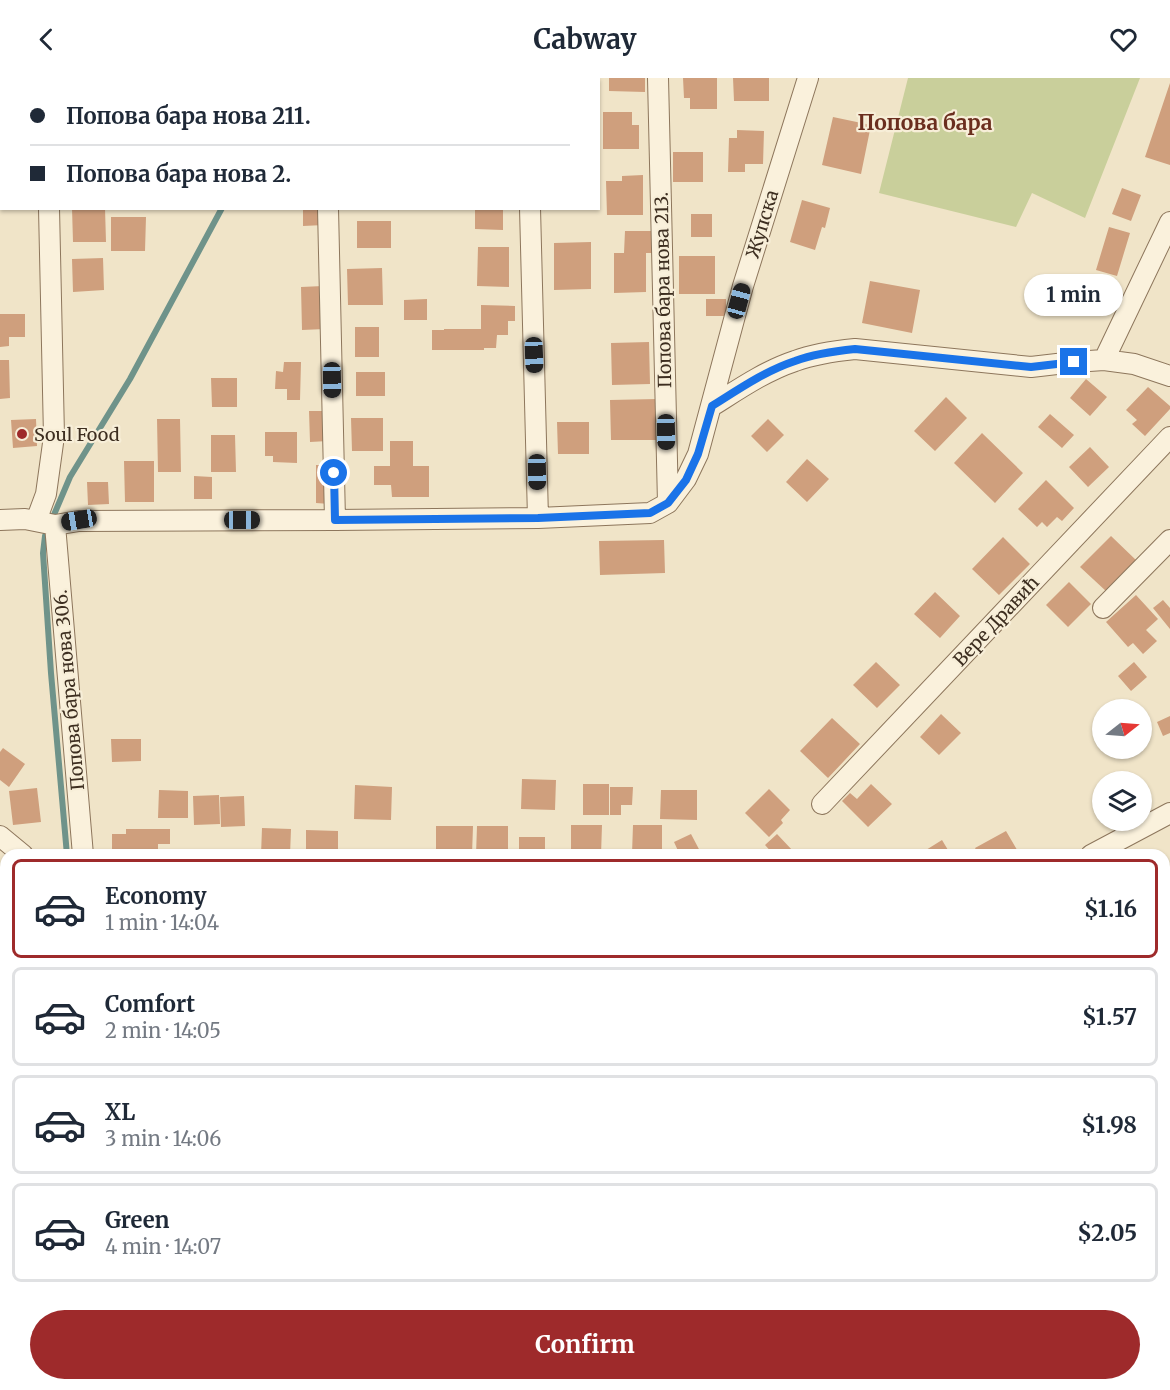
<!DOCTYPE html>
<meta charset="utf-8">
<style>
body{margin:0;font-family:Merriweather,serif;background:#f6f6f7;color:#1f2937;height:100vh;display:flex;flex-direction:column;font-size:22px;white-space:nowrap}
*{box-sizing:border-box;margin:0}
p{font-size:20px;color:#747a83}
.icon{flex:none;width:33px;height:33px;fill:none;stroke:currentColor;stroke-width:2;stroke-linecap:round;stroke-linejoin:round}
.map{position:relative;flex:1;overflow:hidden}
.sheet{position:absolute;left:0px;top:771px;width:1170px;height:542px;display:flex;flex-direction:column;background:#fff;border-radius:18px 18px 0 0;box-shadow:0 2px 4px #0004}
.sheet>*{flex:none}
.banner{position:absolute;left:0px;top:0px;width:600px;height:132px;box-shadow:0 2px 4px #0004;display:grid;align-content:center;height:132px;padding:0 30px;background:#fff}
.needle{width:39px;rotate:73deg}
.buttons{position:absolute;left:1092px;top:621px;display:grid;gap:12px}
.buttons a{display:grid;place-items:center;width:60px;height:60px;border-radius:50%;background:#fff;box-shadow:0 2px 4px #0004;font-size:30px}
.end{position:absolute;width:27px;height:27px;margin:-14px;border:8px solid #1a73e8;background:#fff;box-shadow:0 0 0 3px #fff}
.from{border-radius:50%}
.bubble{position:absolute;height:42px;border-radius:21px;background:#fff;box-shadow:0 2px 4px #0004;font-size:20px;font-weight:700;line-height:42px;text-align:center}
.car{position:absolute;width:18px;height:36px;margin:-18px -9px;border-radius:8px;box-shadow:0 0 4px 2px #0007;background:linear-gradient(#222 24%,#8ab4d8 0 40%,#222 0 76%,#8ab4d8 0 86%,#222 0)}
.banner b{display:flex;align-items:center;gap:21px;height:57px;font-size:22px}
.banner b+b{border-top:2px solid #e0e1e3}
.banner i{width:15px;height:15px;background:#1f2937}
ul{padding:10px 0 0;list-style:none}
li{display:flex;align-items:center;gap:18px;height:99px;margin:0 12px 9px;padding:0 18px;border:3px solid #e0e1e3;border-radius:9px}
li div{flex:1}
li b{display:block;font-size:22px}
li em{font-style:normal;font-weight:700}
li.active{border-color:#9e2a2b}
li>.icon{width:54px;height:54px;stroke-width:1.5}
.cta{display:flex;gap:12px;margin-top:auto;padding:12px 30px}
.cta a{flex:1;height:69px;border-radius:36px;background:#9e2a2b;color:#fff;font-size:24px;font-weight:700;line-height:69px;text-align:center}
header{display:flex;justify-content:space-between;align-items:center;height:78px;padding:0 30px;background:#fff;font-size:27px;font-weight:700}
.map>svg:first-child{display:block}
</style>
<header><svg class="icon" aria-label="back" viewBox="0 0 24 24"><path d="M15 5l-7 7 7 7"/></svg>Cabway<svg class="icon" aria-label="heart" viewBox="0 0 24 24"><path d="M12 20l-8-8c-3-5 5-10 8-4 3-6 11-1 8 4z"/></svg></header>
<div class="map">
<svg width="1170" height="1312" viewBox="0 0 1170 1312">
<rect width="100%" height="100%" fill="#f0e4c8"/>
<path fill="#c9cf9b" d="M 908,0 L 1140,0 L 1085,140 L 1032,115 L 1016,149 L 879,115 Z"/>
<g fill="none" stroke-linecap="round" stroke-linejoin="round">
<path stroke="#6f938a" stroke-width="6" d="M 302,2 L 303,0
M 67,777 L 51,595 L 43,475 L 45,458 L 70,399 L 130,301 L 222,130
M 0,979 L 6,972"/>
</g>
<path fill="#cf9f7d" d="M 609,0 L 645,0 L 645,14 L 609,13 Z
M 683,0 L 717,0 L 717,31 L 690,31 L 690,20 L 684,20 Z
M 733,0 L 769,0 L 769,23 L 734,23 Z
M 1170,5 L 1170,87 L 1145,79 Z
M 603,34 L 632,34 L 632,47 L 639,47 L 639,71 L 603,71 Z
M 833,39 L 871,47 L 861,96 L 822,87 Z
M 737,52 L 764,53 L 763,86 L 745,86 L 745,94 L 728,94 L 729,60 L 737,60 Z
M 673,74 L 703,74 L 703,104 L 673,104 Z
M 643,97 L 643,137 L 607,137 L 606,103 L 622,103 L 622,98 Z
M 1122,110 L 1141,117 L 1131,143 L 1112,136 Z
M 802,122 L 830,130 L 825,150 L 822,149 L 815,172 L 790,164 Z
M 72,130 L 105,130 L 106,164 L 73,164 Z
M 303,130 L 324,130 L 324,147 L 303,148 Z
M 475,130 L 503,130 L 503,152 L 475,151 Z
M 691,136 L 712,136 L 712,159 L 691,159 Z
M 111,139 L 146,139 L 145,173 L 111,173 Z
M 357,143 L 391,143 L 391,170 L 357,170 Z
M 1109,149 L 1130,155 L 1117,198 L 1096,192 Z
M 625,153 L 654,153 L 654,175 L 646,175 L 646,214 L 614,215 L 614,175 L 624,175 Z
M 591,164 L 591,211 L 554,212 L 554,165 Z
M 478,169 L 509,169 L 509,209 L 477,208 Z
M 679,178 L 715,178 L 715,216 L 679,216 Z
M 103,180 L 104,212 L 73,214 L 72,181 Z
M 382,190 L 383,227 L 348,227 L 347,191 Z
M 870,203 L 920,212 L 912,255 L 862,245 Z
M 323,208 L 325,251 L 302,252 L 301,209 Z
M 427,221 L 427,242 L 404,242 L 404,222 Z
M 706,221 L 726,221 L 726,238 L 706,238 Z
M 481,227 L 515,228 L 515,243 L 508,243 L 508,257 L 497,257 L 496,270 L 484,270 L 484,272 L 432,272 L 432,252 L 444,252 L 444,251 L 481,251 Z
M 0,236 L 25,236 L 25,259 L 9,259 L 9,268 L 0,269 Z
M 355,249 L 379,249 L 379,279 L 355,279 Z
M 649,264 L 650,306 L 612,307 L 611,265 Z
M 0,282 L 9,282 L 10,320 L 0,321 Z
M 284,284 L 301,284 L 300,322 L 287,322 L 287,311 L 275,311 L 276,293 L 283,294 Z
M 356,294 L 385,294 L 385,318 L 356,318 Z
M 211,300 L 237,300 L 237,329 L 212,329 Z
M 1086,301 L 1107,319 L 1090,338 L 1070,320 Z
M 1148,309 L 1170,328 L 1170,331 L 1145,358 L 1132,346 L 1137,342 L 1126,332 Z
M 946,319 L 967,340 L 935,373 L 914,353 Z
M 657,321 L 657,362 L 611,362 L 610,322 Z
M 309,333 L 327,333 L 328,363 L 310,364 Z
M 1050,336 L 1074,357 L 1062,370 L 1038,349 Z
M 351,340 L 383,340 L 383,373 L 352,373 Z
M 36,341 L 37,368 L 13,370 L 11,342 Z
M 157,341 L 180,341 L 181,394 L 158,394 Z
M 768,341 L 784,357 L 767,374 L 751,358 Z
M 557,344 L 589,344 L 589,376 L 558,376 Z
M 265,354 L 297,354 L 297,385 L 273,384 L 273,378 L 265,378 Z
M 982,355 L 1023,395 L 995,425 L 954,385 Z
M 211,357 L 235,357 L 236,394 L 211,394 Z
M 390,363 L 413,363 L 413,388 L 429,388 L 429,419 L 392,419 L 391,407 L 374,407 L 374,388 L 390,388 Z
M 1090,369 L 1109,389 L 1088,409 L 1069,389 Z
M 807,381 L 829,401 L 807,424 L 786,404 Z
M 124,383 L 154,383 L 154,424 L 125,424 Z
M 316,387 L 330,387 L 330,426 L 316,425 Z
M 194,398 L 212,399 L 212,421 L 194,421 Z
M 1046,402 L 1074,430 L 1062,443 L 1057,439 L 1047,449 L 1042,444 L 1037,449 L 1018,431 Z
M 87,404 L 108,404 L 109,426 L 88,427 Z
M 1111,458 L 1137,483 L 1107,514 L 1080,489 Z
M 1003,459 L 1030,486 L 999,517 L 972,491 Z
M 664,462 L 665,495 L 600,497 L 599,463 Z
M 1069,504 L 1091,526 L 1068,549 L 1046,527 Z
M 935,514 L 960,538 L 940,560 L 914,536 Z
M 1136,517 L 1158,541 L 1146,552 L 1157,563 L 1143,576 L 1133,565 L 1128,569 L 1106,544 Z
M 1163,522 L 1170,530 L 1170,551 L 1153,530 Z
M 876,584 L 900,607 L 877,630 L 853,607 Z
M 1134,584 L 1147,599 L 1131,613 L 1118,598 Z
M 941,636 L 961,655 L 939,677 L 920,659 Z
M 1170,638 L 1170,655 L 1163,658 L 1157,644 Z
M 832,640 L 860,666 L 828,700 L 800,673 Z
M 111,661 L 141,661 L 141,683 L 112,684 Z
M 3,670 L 25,686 L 9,709 L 0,702 L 0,674 Z
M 522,701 L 556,702 L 555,732 L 521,731 Z
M 583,706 L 609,706 L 609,737 L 583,737 Z
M 871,706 L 892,726 L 868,749 L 842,723 L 850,715 L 857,721 Z
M 355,707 L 392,709 L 391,742 L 354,741 Z
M 610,709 L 633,709 L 632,727 L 621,727 L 621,737 L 610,737 Z
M 37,710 L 41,744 L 13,747 L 9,713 Z
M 769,711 L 790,732 L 781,742 L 783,745 L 769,759 L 745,735 Z
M 159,712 L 188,713 L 188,740 L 158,740 Z
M 661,712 L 697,712 L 697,742 L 660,741 Z
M 219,717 L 220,746 L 194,747 L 193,718 Z
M 244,718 L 245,748 L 221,749 L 220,719 Z
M 571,747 L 602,747 L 601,777 L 571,777 Z
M 633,747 L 662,747 L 662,777 L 632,776 Z
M 436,748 L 473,748 L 472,777 L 436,777 Z
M 477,748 L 508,748 L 508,777 L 476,777 Z
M 262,750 L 291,751 L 290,777 L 261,777 Z
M 126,751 L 170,751 L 170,766 L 158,766 L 158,777 L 112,777 L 112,756 L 126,756 Z
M 306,752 L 338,753 L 338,777 L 306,777 Z
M 1006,753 L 1020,777 L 979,777 L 975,770 Z
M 691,756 L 701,775 L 697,777 L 680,777 L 674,764 Z
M 777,756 L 793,773 L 788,777 L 774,777 L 765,767 Z
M 519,759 L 545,759 L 545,777 L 519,777 Z
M 942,762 L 951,777 L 918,777 Z
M 1170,975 L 1170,1010 L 1168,1011 L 1164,1003 L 1164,978 Z
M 2,1063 L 6,1072 L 6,1140 L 0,1143 L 0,1121 L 4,1119 L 0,1112 L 0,1064 Z
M 171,1306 L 187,1306 L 188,1310 L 184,1312 L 154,1312 L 162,1308 L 163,1311 Z"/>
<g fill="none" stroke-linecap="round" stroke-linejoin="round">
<g stroke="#8d765c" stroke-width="22">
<path id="minor" d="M 46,0 L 46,2
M 112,0 L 112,2
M 325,0 L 325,2
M 527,0 L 527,2
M 658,0 L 668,425
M 328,130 L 335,442
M 530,130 L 538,440
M 1104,282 L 1170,144
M 712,328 C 739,311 765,293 795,283 C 814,276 835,273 855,271 L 1031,289 L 1074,284 L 1104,282 L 1134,286 L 1170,298
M 0,442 L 25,441 L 55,447 L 79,443 L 335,442 L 538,440 L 650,435 L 668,425 L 686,401 L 698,376 L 743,208 L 808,0
M 36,443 L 46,416 L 54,358 L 49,130
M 55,447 L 83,777
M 1103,530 L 1170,462
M 822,726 L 1170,359
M 0,758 L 23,777
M 1091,777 L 1170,735
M 1164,957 L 1170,954
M 0,1010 L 6,1003
M 1164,1096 L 1170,1093
M 0,1152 L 6,1149
M 0,1270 L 6,1275
M 48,1306 L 55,1312
M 351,1312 L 360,1306"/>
</g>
<use href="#minor" stroke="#faf1dc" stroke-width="20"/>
</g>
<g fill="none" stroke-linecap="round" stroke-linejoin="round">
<path stroke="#1a73e8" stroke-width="8" d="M 334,395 L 335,442 L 538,440 L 650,435 L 668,425 L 686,402 L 698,376 L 712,328 C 739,311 765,293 795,283 C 814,276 835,273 855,271 L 1031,289 L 1074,284"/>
</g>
<circle fill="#9e2a2b" stroke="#f7eed8" stroke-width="2" cx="22" cy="356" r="6"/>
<g text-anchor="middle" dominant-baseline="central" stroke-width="4.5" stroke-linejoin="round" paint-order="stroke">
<g font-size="18" fill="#3d2e20" stroke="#f7eed8">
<text transform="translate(762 146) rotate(-73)">Жупска</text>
<text transform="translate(663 212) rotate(-91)">Попова бара нова 213.</text>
<text transform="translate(996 543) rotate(-47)">Вере Дравић</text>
<text transform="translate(69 612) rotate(-95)">Попова бара нова 306.</text>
</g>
<g font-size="18" fill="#3d2e20" stroke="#f7eed8" text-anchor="start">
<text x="34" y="356">Soul Food</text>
</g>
<g font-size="21" font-weight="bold" fill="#6b2e1e" stroke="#f7eed8">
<text x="925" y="44">Попова бара</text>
</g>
</g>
</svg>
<div class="buttons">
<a><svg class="needle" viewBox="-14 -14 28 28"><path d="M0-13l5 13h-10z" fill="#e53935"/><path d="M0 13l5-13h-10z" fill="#747a83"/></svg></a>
<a><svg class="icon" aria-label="layers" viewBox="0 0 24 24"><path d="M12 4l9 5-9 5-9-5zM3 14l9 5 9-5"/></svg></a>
</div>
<i class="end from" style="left:334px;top:395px"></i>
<i class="end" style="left:1074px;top:284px"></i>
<div class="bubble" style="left:1024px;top:196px;width:99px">1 min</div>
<i class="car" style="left:739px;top:223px;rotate:15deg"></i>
<i class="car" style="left:534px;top:277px;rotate:178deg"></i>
<i class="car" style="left:332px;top:302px;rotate:179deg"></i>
<i class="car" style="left:666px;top:354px;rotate:179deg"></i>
<i class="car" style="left:537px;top:394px;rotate:179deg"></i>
<i class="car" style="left:79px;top:442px;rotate:260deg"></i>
<i class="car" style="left:242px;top:442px;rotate:90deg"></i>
<div class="banner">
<b><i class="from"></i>Попова бара нова 211.</b>
<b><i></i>Попова бара нова 2.</b>
</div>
<section class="sheet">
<ul>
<li class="active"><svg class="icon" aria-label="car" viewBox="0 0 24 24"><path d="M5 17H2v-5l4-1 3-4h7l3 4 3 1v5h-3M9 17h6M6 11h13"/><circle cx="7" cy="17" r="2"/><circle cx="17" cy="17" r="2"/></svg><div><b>Economy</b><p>1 min · 14:04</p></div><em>$1.16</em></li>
<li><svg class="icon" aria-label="car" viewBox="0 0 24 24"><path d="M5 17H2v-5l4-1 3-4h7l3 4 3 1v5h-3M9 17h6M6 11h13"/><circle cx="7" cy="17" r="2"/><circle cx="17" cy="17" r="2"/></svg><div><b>Comfort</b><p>2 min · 14:05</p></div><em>$1.57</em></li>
<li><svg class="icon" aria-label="car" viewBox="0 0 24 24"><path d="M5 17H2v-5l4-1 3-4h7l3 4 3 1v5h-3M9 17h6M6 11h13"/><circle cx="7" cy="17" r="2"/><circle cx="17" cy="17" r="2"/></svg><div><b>XL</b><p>3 min · 14:06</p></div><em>$1.98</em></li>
<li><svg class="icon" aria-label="car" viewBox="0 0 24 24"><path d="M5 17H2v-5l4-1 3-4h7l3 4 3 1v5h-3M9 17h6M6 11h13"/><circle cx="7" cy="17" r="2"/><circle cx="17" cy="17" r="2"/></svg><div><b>Green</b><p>4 min · 14:07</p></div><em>$2.05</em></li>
</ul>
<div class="cta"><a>Confirm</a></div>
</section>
</div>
